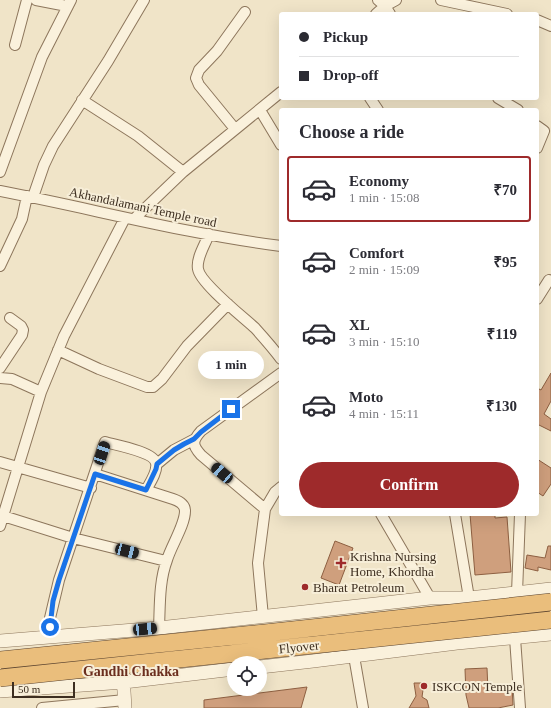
<!DOCTYPE html>
<meta charset="utf-8">
<style>
body{margin:0;font-family:"Times New Roman",serif;background:#f2f2f3;color:#2b2b33;height:100vh;display:flex;flex-direction:column;font-size:15px;white-space:nowrap}
*{box-sizing:border-box;margin:0}
p{font-size:13px;color:#7c7c81}
.icon{flex:none;width:22px;height:22px;fill:none;stroke:currentColor;stroke-width:2;stroke-linecap:round;stroke-linejoin:round}
.map{position:relative;flex:1;overflow:hidden}
.sheet{position:absolute;left:279px;top:108px;width:260px;height:408px;display:flex;flex-direction:column;background:#fff;border-radius:4px;box-shadow:0 4px 16px #0002}
.sheet>*{flex:none}
.guide{position:absolute;left:279px;top:12px;width:260px;height:88px;border-radius:4px;box-shadow:0 4px 16px #0002;display:grid;align-content:center;height:88px;padding:0 20px;background:#fff}
.buttons{position:absolute;left:227px;top:656px;display:grid;gap:8px}
.buttons a{display:grid;place-items:center;width:40px;height:40px;border-radius:50%;background:#fff;box-shadow:0 4px 16px #0002;font-size:20px}
.scale{position:absolute;left:12px;bottom:10px;width:63px;box-sizing:border-box;padding-left:4px;border:2px solid #3d2e20;border-top:0;font-size:11px;line-height:14px;white-space:nowrap;color:#3d2e20;-webkit-text-stroke:3px #f7eed8;paint-order:stroke}
.end{position:absolute;width:18px;height:18px;margin:-9px;border:5px solid #1a73e8;background:#fff;box-shadow:0 0 0 2px #fff}
.from{border-radius:50%}
.bubble{position:absolute;height:28px;border-radius:14px;background:#fff;box-shadow:0 4px 16px #0002;font-size:13px;font-weight:700;line-height:28px;text-align:center}
.car{position:absolute;width:12px;height:24px;margin:-12px -6px;border-radius:5px;box-shadow:0 0 3px 1px #0007;background:linear-gradient(#222 24%,#8ab4d8 0 40%,#222 0 76%,#8ab4d8 0 86%,#222 0)}
.guide b{display:flex;align-items:center;gap:14px;height:38px;font-size:15px}
.guide b+b{border-top:1px solid #e1e1e2}
.guide i{width:10px;height:10px;background:#2b2b33}
ul{padding:0;list-style:none}
li{display:flex;align-items:center;gap:12px;height:66px;margin:0 8px 6px;padding:0 12px;border:2px solid transparent;border-radius:4px}
li div{flex:1}
li b{display:block;font-size:15px}
li em{font-style:normal;font-weight:700}
li.selected{border-color:#9e2a2b}
li>.icon{width:36px;height:36px;stroke-width:1.5}
h2{padding:0 20px;font-size:18px;line-height:48px}
.cta{display:flex;gap:8px;margin-top:auto;padding:8px 20px}
.cta a{flex:1;height:46px;border-radius:24px;background:#9e2a2b;color:#fff;font-size:16px;font-weight:700;line-height:46px;text-align:center}
.map>svg:first-child{display:block}
</style>
<div class="map">
<svg width="551" height="708" viewBox="0 0 551 708">
<rect width="100%" height="100%" fill="#f0e4c8"/>
<path fill="#cf9f7d" stroke="#8d5f41" d="M 551,373 L 551,401 L 544,414 L 551,419 L 551,431 L 537,424 L 537,388 L 541,390 Z
M 537,459 L 551,468 L 551,484 L 543,496 L 537,492 Z
M 470,514 L 495,514 L 495,518 L 507,517 L 511,572 L 475,575 Z
M 335,541 L 353,548 L 339,585 L 321,578 Z
M 548,546 L 551,546 L 551,570 L 538,567 L 538,571 L 525,568 L 527,555 L 545,558 Z
M 487,668 L 488,690 L 512,685 L 513,705 L 498,708 L 469,708 L 466,695 L 465,669 Z
M 414,683 L 424,683 L 422,697 L 427,700 L 429,708 L 409,708 L 416,696 Z
M 307,687 L 301,708 L 204,708 L 204,700 Z"/>
<g fill="none" stroke-linecap="round" stroke-linejoin="round">
<g stroke="#8d765c" stroke-width="12">
<path id="minor" d="M 36,0 L 67,6
M 441,0 L 507,14
M 376,14 L 385,6 L 378,0
M 390,14 L 385,6 L 396,0
M 537,20 L 551,26
M 15,45 L 27,0
M 370,98 L 378,110
M 498,98 L 518,110
M 82,100 L 138,136 L 183,172
M 260,110 L 281,145
M 537,126 L 544,131 L 537,148
M 235,129 L 199,85 L 196,78 L 199,70 L 217,51 L 245,12
M 0,172 L 42,57 L 71,0
M 0,191 C 94,209 186,234 281,246
M 33,197 L 44,165 L 53,146 L 108,61 L 144,0
M 134,219 L 183,172 L 281,92
M 209,234 C 205,245 196,258 198,269 C 200,283 243,317 255,328 C 264,338 273,348 281,359
M 0,266 L 22,219 L 27,196
M 537,299 L 549,280
M 58,350 L 99,369 L 147,387 L 153,387 L 162,379 L 187,346 L 228,304
M 0,368 L 22,335 L 23,330 L 21,326 L 10,318
M 0,378 L 12,379 L 41,392
M 0,462 L 91,488
M 157,464 L 174,450 L 195,439
M 95,474 L 173,499 C 179,501 185,504 185,511 C 185,525 171,546 167,560 C 159,581 160,606 159,628
M 265,509 L 201,455 C 192,445 192,441 201,431 L 281,373
M 381,514 L 430,598
M 455,514 L 469,598
M 0,515 L 73,538 L 166,561
M 0,526 L 41,392 L 64,336 L 125,218
M 517,593 L 520,514
M 263,617 L 258,563 L 265,509 L 275,492 L 281,487
M 50,637 L 50,618 L 59,580 L 105,442 C 116,445 154,452 156,463 C 158,471 150,483 146,490
M 515,638 L 520,708
M 354,656 L 363,708
M 42,708 L 125,700"/>
</g>
<g stroke="#8d765c" stroke-width="14">
<path id="tertiary" d="M 0,641 L 159,628 L 430,598 L 469,598 L 551,589
M 260,667 L 313,661 L 457,643 L 551,634
M 123,675 L 125,708
M 0,691 L 124,682 L 234,669"/>
</g>
<use href="#minor" stroke="#faf1dc" stroke-width="10"/>
<use href="#tertiary" stroke="#faf1dc" stroke-width="13"/>
<g stroke="#5b4430" stroke-width="18" stroke-linecap="butt">
<path id="trunk-bridge" d="M 0,660 L 265,633 L 551,602
M 0,678 L 551,620"/>
</g>
<use href="#trunk-bridge" stroke="#eabe7c" stroke-width="17"/>
</g>
<g fill="none" stroke-linecap="round" stroke-linejoin="round">
<path stroke="#1a73e8" stroke-width="5" d="M 50,627 L 53,601 L 59,580 L 95,474 L 146,490 L 156,469 L 157,464 L 174,450 L 184,444 L 194,439 L 201,432 L 231,409"/>
</g>
<g fill="#9e2a2b" stroke="#f7eed8" stroke-width="1.5">
<path d="M339 557h4v4h4v4h-4v4h-4v-4h-4v-4h4z"/>
<circle cx="305" cy="587" r="4"/>
<circle cx="424" cy="686" r="4"/>
</g>
<g text-anchor="middle" dominant-baseline="central" stroke-width="4" stroke-linejoin="round" paint-order="stroke">
<g font-size="13" fill="#3d2e20" stroke="#f7eed8">
<text transform="translate(143 207) rotate(12)">Akhandalamani Temple road</text>
<text transform="translate(299 647) rotate(-6)">Flyover</text>
</g>
<g font-size="13" fill="#3d2e20" stroke="#f7eed8" text-anchor="start">
<text x="350" y="556">Krishna Nursing<tspan x="350" dy="15">Home, Khordha</tspan></text>
<text x="313" y="587">Bharat Petroleum</text>
<text x="432" y="686">ISKCON Temple</text>
</g>
<g font-size="14" font-weight="bold" fill="#6b2e1e" stroke="#f7eed8">
<text x="131" y="671">Gandhi Chakka</text>
</g>
</g>
</svg>
<div class="buttons">
<a><svg class="icon" aria-label="locate" viewBox="0 0 24 24"><circle cx="12" cy="12" r="6"/><path d="M12 2v4M12 18v4M2 12h4M18 12h4"/></svg></a>
</div>
<div class="scale">50 m</div>
<i class="end from" style="left:50px;top:627px"></i>
<i class="end" style="left:231px;top:409px"></i>
<div class="bubble" style="left:198px;top:351px;width:66px">1 min</div>
<i class="car" style="left:102px;top:453px;rotate:18deg"></i>
<i class="car" style="left:222px;top:473px;rotate:311deg"></i>
<i class="car" style="left:127px;top:551px;rotate:105deg"></i>
<i class="car" style="left:145px;top:629px;rotate:85deg"></i>
<div class="guide">
<b><i class="from"></i>Pickup</b>
<b><i></i>Drop-off</b>
</div>
<section class="sheet">
<h2>Choose a ride</h2>
<ul>
<li class="selected"><svg class="icon" aria-label="car" viewBox="0 0 24 24"><path d="M5 17H2v-5l4-1 3-4h7l3 4 3 1v5h-3M9 17h6M6 11h13"/><circle cx="7" cy="17" r="2"/><circle cx="17" cy="17" r="2"/></svg><div><b>Economy</b><p>1 min · 15:08</p></div><em>₹70</em></li>
<li><svg class="icon" aria-label="car" viewBox="0 0 24 24"><path d="M5 17H2v-5l4-1 3-4h7l3 4 3 1v5h-3M9 17h6M6 11h13"/><circle cx="7" cy="17" r="2"/><circle cx="17" cy="17" r="2"/></svg><div><b>Comfort</b><p>2 min · 15:09</p></div><em>₹95</em></li>
<li><svg class="icon" aria-label="car" viewBox="0 0 24 24"><path d="M5 17H2v-5l4-1 3-4h7l3 4 3 1v5h-3M9 17h6M6 11h13"/><circle cx="7" cy="17" r="2"/><circle cx="17" cy="17" r="2"/></svg><div><b>XL</b><p>3 min · 15:10</p></div><em>₹119</em></li>
<li><svg class="icon" aria-label="car" viewBox="0 0 24 24"><path d="M5 17H2v-5l4-1 3-4h7l3 4 3 1v5h-3M9 17h6M6 11h13"/><circle cx="7" cy="17" r="2"/><circle cx="17" cy="17" r="2"/></svg><div><b>Moto</b><p>4 min · 15:11</p></div><em>₹130</em></li>
</ul>
<div class="cta"><a>Confirm</a></div>
</section>
</div>
